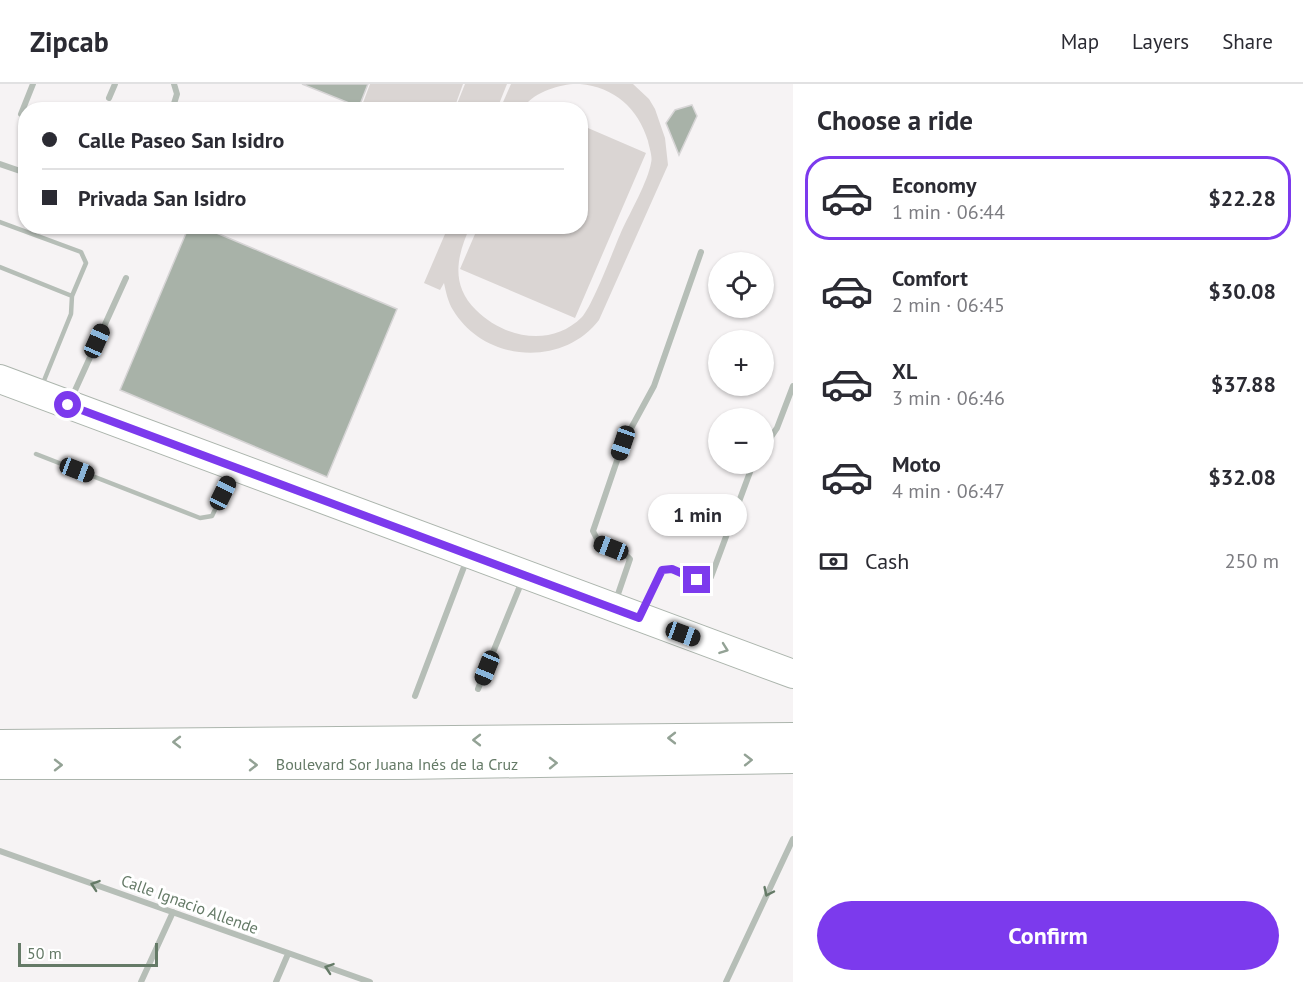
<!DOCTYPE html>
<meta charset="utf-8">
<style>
body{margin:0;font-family:"PT Sans",sans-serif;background:#f2f2f3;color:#2b2b33;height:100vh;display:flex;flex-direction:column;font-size:22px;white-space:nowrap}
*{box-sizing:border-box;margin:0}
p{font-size:20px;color:#7c7c81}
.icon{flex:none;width:33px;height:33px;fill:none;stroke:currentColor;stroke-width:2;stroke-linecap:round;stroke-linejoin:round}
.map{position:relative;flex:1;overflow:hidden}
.drawer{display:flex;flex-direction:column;background:#fff;width:510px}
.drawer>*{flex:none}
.top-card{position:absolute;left:18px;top:18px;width:570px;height:132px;border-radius:24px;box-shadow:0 2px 4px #0004;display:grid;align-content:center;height:132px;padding:0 24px;background:#fff}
.buttons{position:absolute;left:708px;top:168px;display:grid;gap:12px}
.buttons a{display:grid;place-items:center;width:66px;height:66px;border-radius:50%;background:#fff;box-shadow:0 2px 4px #0004;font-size:30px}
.scale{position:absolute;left:18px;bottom:15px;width:140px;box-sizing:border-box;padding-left:6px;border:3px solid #657a67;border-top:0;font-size:16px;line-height:21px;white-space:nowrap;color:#657a67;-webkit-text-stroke:4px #fff;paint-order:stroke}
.end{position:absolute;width:27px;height:27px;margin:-14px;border:8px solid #7c3aed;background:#fff;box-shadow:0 0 0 3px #fff}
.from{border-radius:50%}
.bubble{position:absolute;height:42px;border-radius:21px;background:#fff;box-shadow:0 2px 4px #0004;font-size:20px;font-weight:800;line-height:42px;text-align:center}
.car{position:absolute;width:18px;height:36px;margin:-18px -9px;border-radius:8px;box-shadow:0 0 4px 2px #0007;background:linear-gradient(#222 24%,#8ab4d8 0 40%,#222 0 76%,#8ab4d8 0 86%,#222 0)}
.top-card b{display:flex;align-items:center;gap:21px;height:57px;font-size:22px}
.top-card b+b{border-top:2px solid #e1e1e2}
.top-card i{width:15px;height:15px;background:#2b2b33}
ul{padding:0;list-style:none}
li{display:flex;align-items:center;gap:18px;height:84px;margin:0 12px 9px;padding:0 12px;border:3px solid transparent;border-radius:24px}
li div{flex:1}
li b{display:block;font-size:22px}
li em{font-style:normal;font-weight:800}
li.current{border-color:#7c3aed}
li>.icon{width:54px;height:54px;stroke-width:1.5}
h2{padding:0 24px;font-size:27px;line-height:72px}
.pay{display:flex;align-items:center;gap:15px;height:66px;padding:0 24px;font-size:22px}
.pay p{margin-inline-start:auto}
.button{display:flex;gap:12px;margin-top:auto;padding:12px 24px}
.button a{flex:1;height:69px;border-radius:36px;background:#7c3aed;color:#fff;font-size:24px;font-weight:800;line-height:69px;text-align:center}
header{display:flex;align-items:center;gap:36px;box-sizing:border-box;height:84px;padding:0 30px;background:#fff;border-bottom:2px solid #e1e1e2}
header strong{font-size:28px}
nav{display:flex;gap:33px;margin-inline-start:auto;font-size:21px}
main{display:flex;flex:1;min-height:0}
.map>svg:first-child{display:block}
</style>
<header>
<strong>Zipcab</strong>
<nav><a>Map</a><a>Layers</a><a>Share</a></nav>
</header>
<main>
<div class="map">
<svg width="793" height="898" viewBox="0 0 793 898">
<rect width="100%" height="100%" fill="#f6f3f4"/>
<path fill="#dad5d3" d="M 370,0 L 463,0 L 454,25 L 366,25 L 361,24 Z
M 465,0 L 507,0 L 497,25 L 455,25 Z
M 511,0 L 573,0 C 557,1 530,10 523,25 L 500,25 Z
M 580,0 L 633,0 L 649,15 L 655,25 L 665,54 L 668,81 L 599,236 C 562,284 484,278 453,226 C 448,218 446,208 444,199 L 440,206 L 424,199 L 448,143 L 470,143 C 457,172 450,200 476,226 C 504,254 551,264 582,233 C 593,221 614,164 622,146 C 630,129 648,97 651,79 C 653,73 649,63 648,57 C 638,24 614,3 580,0 Z
M 581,41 L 646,69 L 575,234 L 460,185 L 478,143 L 580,142 Z"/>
<path fill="#a8b2a8" stroke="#d7d5d6" stroke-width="1.5" d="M 302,0 L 368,0 L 359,23 Z
M 692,21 L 697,32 L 679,71 L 666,39 L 675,26 Z
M 189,142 L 200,142 L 397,225 L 327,393 L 120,306 Z"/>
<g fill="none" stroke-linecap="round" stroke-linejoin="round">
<g stroke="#acb5ad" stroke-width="30">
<path id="secondary" d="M 0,295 L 793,590
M 0,660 L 793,653
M 0,681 L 403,681 L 793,675"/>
</g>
<path stroke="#b6beb7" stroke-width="4.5" d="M 0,138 L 81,168 L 86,179 L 72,212 L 0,183
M 43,299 L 71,230 L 72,212
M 36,370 L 200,434 L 212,432 L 231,392"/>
<path stroke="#b6beb7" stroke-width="6" d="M 109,14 L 115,0
M 172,26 L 177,10 L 174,0
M 21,30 L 33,0
M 0,80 L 26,89
M 72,313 L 126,194
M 764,363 L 777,344 L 793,302
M 616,516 L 630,475 L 623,468 L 599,459 L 593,447 L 623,359 L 654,302 L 701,168
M 642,526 L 662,486 C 678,483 691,498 707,496 L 711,493 L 753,380
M 478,605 L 522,497
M 415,612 L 467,475
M 0,767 L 370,898
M 141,898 L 173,828
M 276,898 L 288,870
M 726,898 L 793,755"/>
<use href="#secondary" stroke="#fff" stroke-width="28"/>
</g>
<defs><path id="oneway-chevron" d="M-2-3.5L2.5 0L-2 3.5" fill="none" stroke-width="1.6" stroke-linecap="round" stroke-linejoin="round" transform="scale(1.5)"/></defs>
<g stroke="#93a295">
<use href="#oneway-chevron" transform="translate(724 565) rotate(20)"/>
<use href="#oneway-chevron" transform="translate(672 654) rotate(180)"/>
<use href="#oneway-chevron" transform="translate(477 656) rotate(180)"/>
<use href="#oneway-chevron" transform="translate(177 658) rotate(180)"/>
<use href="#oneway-chevron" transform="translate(748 676) rotate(-1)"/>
<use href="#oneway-chevron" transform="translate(553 679) rotate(-1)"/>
<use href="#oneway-chevron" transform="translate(58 681)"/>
<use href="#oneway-chevron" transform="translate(253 681)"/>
</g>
<g stroke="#657a67">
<use href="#oneway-chevron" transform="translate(95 801) rotate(-161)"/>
<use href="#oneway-chevron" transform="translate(768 808) rotate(115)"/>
<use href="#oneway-chevron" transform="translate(329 884) rotate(-161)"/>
</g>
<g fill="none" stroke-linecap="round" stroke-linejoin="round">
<path stroke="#7c3aed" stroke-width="8" d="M 68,321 L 639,534 L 662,486 L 672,485 L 697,496"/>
</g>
<g text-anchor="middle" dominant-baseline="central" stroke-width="6" stroke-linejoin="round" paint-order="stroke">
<g font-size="16" fill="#657a67" stroke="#fff">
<text x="397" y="680">Boulevard Sor Juana Inés de la Cruz</text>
<text transform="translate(190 820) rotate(20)">Calle Ignacio Allende</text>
</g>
</g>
</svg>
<div class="buttons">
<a><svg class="icon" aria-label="locate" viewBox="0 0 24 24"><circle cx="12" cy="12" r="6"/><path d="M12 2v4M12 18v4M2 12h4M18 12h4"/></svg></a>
<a>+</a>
<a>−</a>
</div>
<div class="scale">50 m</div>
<i class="end from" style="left:68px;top:321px"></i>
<i class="end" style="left:697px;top:496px"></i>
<div class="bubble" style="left:648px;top:410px;width:99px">1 min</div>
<i class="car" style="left:97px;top:257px;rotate:24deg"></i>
<i class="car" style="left:623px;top:359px;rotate:199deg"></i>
<i class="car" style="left:77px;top:386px;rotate:111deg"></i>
<i class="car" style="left:223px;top:409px;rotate:26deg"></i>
<i class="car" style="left:611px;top:464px;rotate:291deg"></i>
<i class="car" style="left:683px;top:550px;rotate:110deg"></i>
<i class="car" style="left:487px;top:584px;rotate:202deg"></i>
<div class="top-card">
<b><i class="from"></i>Calle Paseo San Isidro</b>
<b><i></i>Privada San Isidro</b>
</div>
</div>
<section class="drawer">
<h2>Choose a ride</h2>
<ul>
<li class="current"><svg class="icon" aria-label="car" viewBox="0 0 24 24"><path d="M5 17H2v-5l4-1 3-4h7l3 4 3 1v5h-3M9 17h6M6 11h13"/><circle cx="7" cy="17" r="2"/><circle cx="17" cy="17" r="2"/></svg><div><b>Economy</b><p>1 min · 06:44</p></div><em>$22.28</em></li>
<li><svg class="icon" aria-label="car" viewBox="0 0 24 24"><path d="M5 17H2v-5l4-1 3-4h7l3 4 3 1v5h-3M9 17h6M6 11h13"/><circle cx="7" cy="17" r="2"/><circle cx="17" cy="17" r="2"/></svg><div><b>Comfort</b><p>2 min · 06:45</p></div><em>$30.08</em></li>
<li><svg class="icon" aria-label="car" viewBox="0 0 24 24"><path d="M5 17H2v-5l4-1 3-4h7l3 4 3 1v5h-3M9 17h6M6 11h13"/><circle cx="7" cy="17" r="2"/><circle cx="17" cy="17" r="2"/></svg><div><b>XL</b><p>3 min · 06:46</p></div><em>$37.88</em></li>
<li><svg class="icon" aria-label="car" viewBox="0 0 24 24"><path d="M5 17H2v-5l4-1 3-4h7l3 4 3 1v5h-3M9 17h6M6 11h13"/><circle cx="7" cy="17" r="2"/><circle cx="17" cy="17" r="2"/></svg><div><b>Moto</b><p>4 min · 06:47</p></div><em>$32.08</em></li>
</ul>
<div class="pay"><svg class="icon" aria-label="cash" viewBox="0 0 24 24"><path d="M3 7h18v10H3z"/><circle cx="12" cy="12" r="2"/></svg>Cash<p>250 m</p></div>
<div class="button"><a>Confirm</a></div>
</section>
</main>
